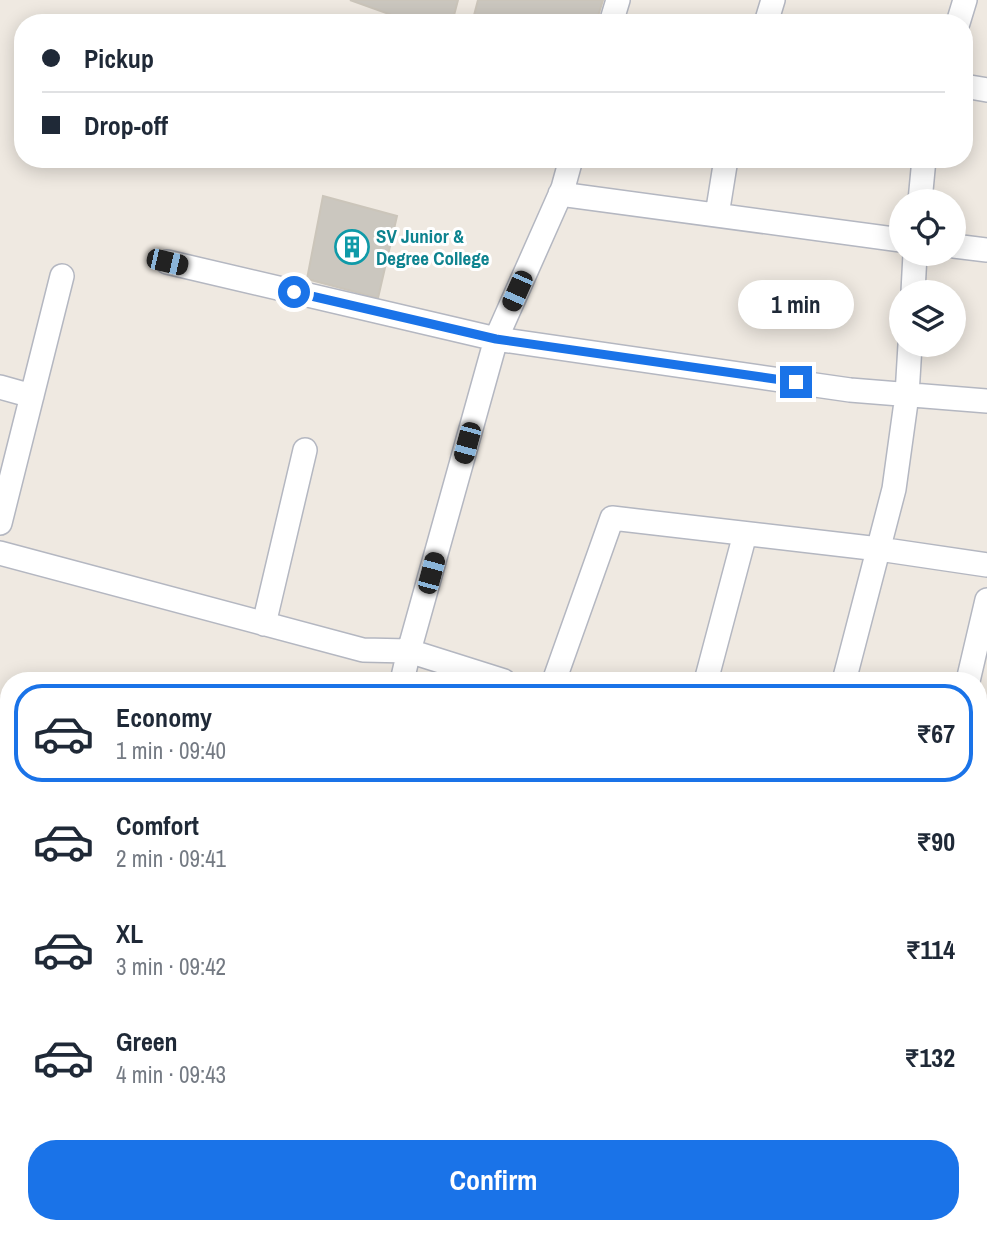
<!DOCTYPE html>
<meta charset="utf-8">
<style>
body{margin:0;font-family:"Archivo Narrow",sans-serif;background:#f6f6f7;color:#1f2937;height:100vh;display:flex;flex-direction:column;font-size:26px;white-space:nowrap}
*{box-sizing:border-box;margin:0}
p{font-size:23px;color:#747a83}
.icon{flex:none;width:38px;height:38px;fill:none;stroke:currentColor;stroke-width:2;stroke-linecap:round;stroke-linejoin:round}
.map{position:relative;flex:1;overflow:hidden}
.drawer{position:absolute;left:0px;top:672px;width:987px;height:562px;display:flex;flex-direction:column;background:#fff;border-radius:28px 28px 0 0;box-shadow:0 4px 18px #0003}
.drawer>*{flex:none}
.top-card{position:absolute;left:14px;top:14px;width:959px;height:154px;border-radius:28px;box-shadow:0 4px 18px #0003;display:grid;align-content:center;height:154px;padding:0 28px;background:#fff}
.fabs{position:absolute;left:889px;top:189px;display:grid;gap:14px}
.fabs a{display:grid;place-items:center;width:77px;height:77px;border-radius:50%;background:#fff;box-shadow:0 4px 18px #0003;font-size:35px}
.end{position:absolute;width:32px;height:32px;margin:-16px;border:9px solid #1a73e8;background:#fff;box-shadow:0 0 0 4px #fff}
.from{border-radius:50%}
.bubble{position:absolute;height:49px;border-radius:24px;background:#fff;box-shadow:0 4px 18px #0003;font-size:23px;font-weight:700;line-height:49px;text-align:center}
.car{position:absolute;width:21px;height:42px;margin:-21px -10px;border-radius:9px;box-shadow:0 0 5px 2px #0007;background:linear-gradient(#222 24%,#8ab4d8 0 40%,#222 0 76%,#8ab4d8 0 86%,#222 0)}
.top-card b{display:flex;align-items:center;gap:24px;height:66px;font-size:26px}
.top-card b+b{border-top:2px solid #e0e1e3}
.top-card i{width:18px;height:18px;background:#1f2937}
ul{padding:12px 0 0;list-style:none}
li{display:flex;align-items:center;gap:21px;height:98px;margin:0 14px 10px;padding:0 14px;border:4px solid transparent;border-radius:28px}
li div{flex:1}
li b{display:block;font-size:26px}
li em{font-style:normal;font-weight:700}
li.selected{border-color:#1a73e8}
li>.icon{width:63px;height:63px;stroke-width:1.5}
.action{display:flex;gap:14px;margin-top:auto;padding:14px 28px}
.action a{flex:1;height:80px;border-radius:28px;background:#1a73e8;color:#fff;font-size:28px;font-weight:700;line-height:80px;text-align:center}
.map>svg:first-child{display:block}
</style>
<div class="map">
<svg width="987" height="1233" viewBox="0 0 987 1233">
<rect width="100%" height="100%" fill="#efe9e1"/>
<path fill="#cbc7bf" stroke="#cbc5ba" stroke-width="2" d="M 350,0 L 458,0 L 452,23 L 414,23 Z
M 478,0 L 603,0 L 596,23 L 472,23 Z
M 323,196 L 397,216 L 378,298 L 307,279 Z
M 39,1225 L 208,1225 L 206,1233 L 36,1233 Z"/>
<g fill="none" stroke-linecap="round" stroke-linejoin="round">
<g stroke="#b4b7c1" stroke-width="26">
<path id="minor" d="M 611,23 L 618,0
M 766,23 L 773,0
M 958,23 L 965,0
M 964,86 L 987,90
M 560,194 L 901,240
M 920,201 L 924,159
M 717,215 L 726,159
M 954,246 L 987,250
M 167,262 L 496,339 L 563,188 L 571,159
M 913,292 L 915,254
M 0,387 L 32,396
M 0,523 L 62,276
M 0,553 L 363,650 L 409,651 L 402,681
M 264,624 L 305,450
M 504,681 L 409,651 L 496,339 L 850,390 L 987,401
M 554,681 L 612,518 L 879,549 L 987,565
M 706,681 L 745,534
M 844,681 L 894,489 L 907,395 L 910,345
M 968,681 L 987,600
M 978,834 L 987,837
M 978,1070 L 987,1031
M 978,1219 L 987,1220
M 362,1233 L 365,1225
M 469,1233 L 472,1225
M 689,1233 L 691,1225
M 819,1233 L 821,1225
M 943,1233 L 944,1225"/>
</g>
<use href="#minor" stroke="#fff" stroke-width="23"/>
</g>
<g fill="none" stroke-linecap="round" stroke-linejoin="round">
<path stroke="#1a73e8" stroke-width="9" d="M 294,292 L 496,339 L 796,382"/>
</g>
<defs>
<g id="building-ring" transform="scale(1.75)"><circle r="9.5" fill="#fff" stroke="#0f9aa8" stroke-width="1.5"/><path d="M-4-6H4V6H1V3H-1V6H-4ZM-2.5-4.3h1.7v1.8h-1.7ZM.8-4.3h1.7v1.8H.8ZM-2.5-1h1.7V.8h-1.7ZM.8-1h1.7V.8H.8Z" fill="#0f9aa8"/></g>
</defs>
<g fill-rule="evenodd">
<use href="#building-ring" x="352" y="247"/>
</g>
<g text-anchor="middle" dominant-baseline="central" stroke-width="6" stroke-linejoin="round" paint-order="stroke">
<g font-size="19" font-weight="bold" fill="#0d838f" stroke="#fff" text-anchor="start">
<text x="376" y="236">SV Junior &amp;<tspan x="376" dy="22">Degree College</tspan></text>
</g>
</g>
</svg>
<div class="fabs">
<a><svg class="icon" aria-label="locate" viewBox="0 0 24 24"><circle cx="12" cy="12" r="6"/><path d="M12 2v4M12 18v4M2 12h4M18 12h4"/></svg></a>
<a><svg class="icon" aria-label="layers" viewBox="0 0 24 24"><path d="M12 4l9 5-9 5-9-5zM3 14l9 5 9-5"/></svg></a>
</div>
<i class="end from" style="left:294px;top:292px"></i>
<i class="end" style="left:796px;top:382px"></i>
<div class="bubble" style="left:738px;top:280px;width:116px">1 min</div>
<i class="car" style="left:167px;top:262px;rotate:103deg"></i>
<i class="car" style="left:517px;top:291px;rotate:204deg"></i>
<i class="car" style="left:467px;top:443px;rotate:195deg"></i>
<i class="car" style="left:431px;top:573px;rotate:15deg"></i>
<div class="top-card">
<b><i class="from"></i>Pickup</b>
<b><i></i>Drop-off</b>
</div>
<section class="drawer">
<ul>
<li class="selected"><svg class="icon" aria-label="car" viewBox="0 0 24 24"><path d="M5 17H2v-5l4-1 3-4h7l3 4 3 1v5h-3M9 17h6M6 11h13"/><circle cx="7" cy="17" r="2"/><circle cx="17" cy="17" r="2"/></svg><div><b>Economy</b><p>1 min · 09:40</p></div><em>₹67</em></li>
<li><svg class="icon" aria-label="car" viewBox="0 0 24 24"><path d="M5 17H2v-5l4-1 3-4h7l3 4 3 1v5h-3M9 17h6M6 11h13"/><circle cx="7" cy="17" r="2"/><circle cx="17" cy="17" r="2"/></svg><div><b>Comfort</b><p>2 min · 09:41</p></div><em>₹90</em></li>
<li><svg class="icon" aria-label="car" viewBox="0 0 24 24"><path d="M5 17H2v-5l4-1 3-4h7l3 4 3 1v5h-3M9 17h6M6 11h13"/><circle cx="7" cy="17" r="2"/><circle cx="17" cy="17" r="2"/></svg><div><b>XL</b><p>3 min · 09:42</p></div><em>₹114</em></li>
<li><svg class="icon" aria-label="car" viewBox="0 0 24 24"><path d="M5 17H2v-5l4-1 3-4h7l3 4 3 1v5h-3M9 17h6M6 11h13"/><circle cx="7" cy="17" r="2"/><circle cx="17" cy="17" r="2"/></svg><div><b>Green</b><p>4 min · 09:43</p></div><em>₹132</em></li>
</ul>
<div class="action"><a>Confirm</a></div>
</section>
</div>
